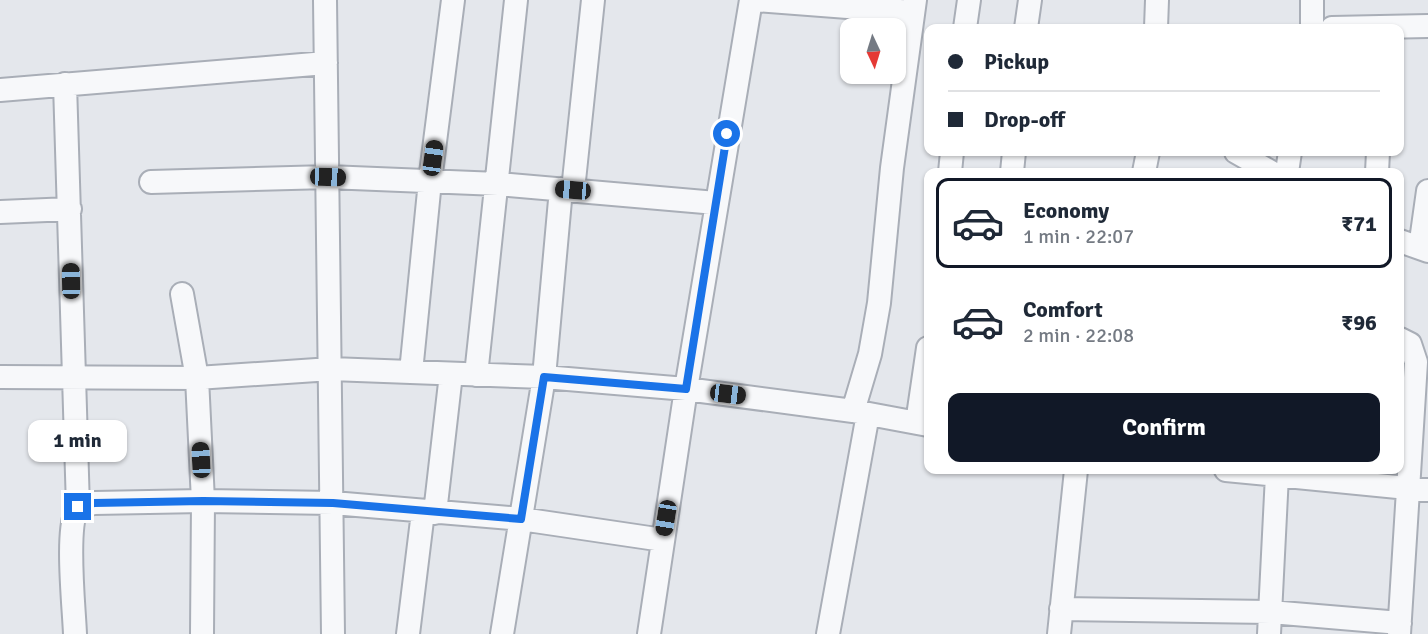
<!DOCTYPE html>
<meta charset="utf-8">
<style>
body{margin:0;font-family:Signika,sans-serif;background:#f2f2f3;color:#1f2937;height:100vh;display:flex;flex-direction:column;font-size:22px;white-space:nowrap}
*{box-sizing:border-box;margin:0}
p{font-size:20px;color:#747a83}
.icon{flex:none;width:33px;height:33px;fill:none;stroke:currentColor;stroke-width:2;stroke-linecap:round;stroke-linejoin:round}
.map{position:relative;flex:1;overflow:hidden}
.details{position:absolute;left:924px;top:168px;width:480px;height:306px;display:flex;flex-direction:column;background:#fff;border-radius:12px;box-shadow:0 2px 4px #0004}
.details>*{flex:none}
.hud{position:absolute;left:924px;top:24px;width:480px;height:132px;border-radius:12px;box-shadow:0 2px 4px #0004;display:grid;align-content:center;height:132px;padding:0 24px;background:#fff}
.needle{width:39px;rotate:176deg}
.fabs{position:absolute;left:840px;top:18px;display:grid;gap:12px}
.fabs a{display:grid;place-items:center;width:66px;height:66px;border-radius:12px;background:#fff;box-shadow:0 2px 4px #0004;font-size:30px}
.end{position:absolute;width:27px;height:27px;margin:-14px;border:8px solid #1a73e8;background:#fff;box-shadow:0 0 0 3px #fff}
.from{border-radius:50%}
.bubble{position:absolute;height:42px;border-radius:12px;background:#fff;box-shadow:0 2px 4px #0004;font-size:20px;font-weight:800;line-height:42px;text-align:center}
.car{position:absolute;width:18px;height:36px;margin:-18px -9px;border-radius:8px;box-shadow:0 0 4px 2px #0007;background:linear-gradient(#222 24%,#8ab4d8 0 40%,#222 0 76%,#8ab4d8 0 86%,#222 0)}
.hud b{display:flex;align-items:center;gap:21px;height:57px;font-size:22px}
.hud b+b{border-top:2px solid #e0e1e3}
.hud i{width:15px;height:15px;background:#1f2937}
ul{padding:10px 0 0;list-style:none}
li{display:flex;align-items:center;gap:18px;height:90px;margin:0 12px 9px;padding:0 12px;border:3px solid transparent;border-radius:12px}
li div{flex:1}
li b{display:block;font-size:22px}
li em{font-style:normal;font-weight:800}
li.active{border-color:#111827}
li>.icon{width:54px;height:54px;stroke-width:1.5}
.primary-button{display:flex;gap:12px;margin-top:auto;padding:12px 24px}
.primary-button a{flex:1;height:69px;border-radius:12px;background:#111827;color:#fff;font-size:24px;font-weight:800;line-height:69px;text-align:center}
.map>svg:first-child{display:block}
</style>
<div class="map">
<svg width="1428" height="634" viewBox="0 0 1428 634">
<rect width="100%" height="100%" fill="#e4e7ec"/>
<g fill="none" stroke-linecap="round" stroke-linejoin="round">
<g stroke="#a9aeb7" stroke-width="26">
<path id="street" d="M 325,0 L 333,634
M 756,0 L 913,12
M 1312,0 L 1312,28
M 965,28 L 969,0
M 1026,28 L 1030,0
M 1156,28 L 1157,0
M 1332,28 L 1428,26
M 65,84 L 78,507
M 0,90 L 326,63
M 1236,152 L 1271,172
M 950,172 L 952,152
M 1012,172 L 1014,152
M 1144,172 L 1148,152
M 1287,172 L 1290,152
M 1377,172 L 1378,152
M 151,182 L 328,177 L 498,184 L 716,203
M 573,190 L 593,0
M 0,212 L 70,209
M 1400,241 L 1428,251
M 1420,248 L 1428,191
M 182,294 L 197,378 L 203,501 L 202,634
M 411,372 L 430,181 L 453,0
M 476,375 L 516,0
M 0,377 L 197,378 L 331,369 L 544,377 L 686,389 L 853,411 L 928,425
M 853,411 L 870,354 L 879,303 L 892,168 L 915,0
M 917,423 L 928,348
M 1226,470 L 1428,490
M 435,513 L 451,374
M 1061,609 L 1270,612 L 1400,623
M 75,634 C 74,607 65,526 78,507 L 94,503 L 203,501 L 333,503 L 521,519 L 663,540
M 408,634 L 423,512
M 502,634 L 544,377 L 561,189
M 649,634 L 686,389 L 751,0
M 828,634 L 868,414
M 1059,634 L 1076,470
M 1269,634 L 1277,475
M 1399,634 L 1416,362 L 1410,344 L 1400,339"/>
</g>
<use href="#street" stroke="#f7f8fa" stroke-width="22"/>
</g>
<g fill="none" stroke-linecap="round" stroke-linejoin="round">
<path stroke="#1a73e8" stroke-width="8" d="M 78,507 L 94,503 L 203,501 L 333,503 L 521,519 L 544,377 L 686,389 L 727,134"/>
</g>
</svg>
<div class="fabs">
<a><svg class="needle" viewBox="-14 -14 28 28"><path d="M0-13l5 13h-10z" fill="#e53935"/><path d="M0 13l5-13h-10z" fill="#747a83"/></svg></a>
</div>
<i class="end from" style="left:727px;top:134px"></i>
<i class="end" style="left:78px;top:507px"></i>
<div class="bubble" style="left:28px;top:420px;width:99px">1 min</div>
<i class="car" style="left:433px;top:158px;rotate:8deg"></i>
<i class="car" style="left:328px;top:177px;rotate:92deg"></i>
<i class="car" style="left:573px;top:190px;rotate:275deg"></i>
<i class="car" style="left:71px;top:281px;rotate:359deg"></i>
<i class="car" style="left:728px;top:394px;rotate:97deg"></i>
<i class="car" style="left:201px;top:460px;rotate:357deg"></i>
<i class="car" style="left:666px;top:518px;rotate:189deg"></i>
<div class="hud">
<b><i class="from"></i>Pickup</b>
<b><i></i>Drop-off</b>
</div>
<section class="details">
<ul>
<li class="active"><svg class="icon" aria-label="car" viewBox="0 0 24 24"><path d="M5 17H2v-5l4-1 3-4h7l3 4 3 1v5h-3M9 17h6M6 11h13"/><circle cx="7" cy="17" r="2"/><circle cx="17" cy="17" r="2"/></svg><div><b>Economy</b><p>1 min · 22:07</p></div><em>₹71</em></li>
<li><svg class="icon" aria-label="car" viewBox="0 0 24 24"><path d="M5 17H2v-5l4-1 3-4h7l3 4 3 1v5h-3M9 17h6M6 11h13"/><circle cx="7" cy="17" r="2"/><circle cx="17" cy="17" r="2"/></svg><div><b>Comfort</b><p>2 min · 22:08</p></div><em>₹96</em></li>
</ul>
<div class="primary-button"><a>Confirm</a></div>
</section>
</div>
